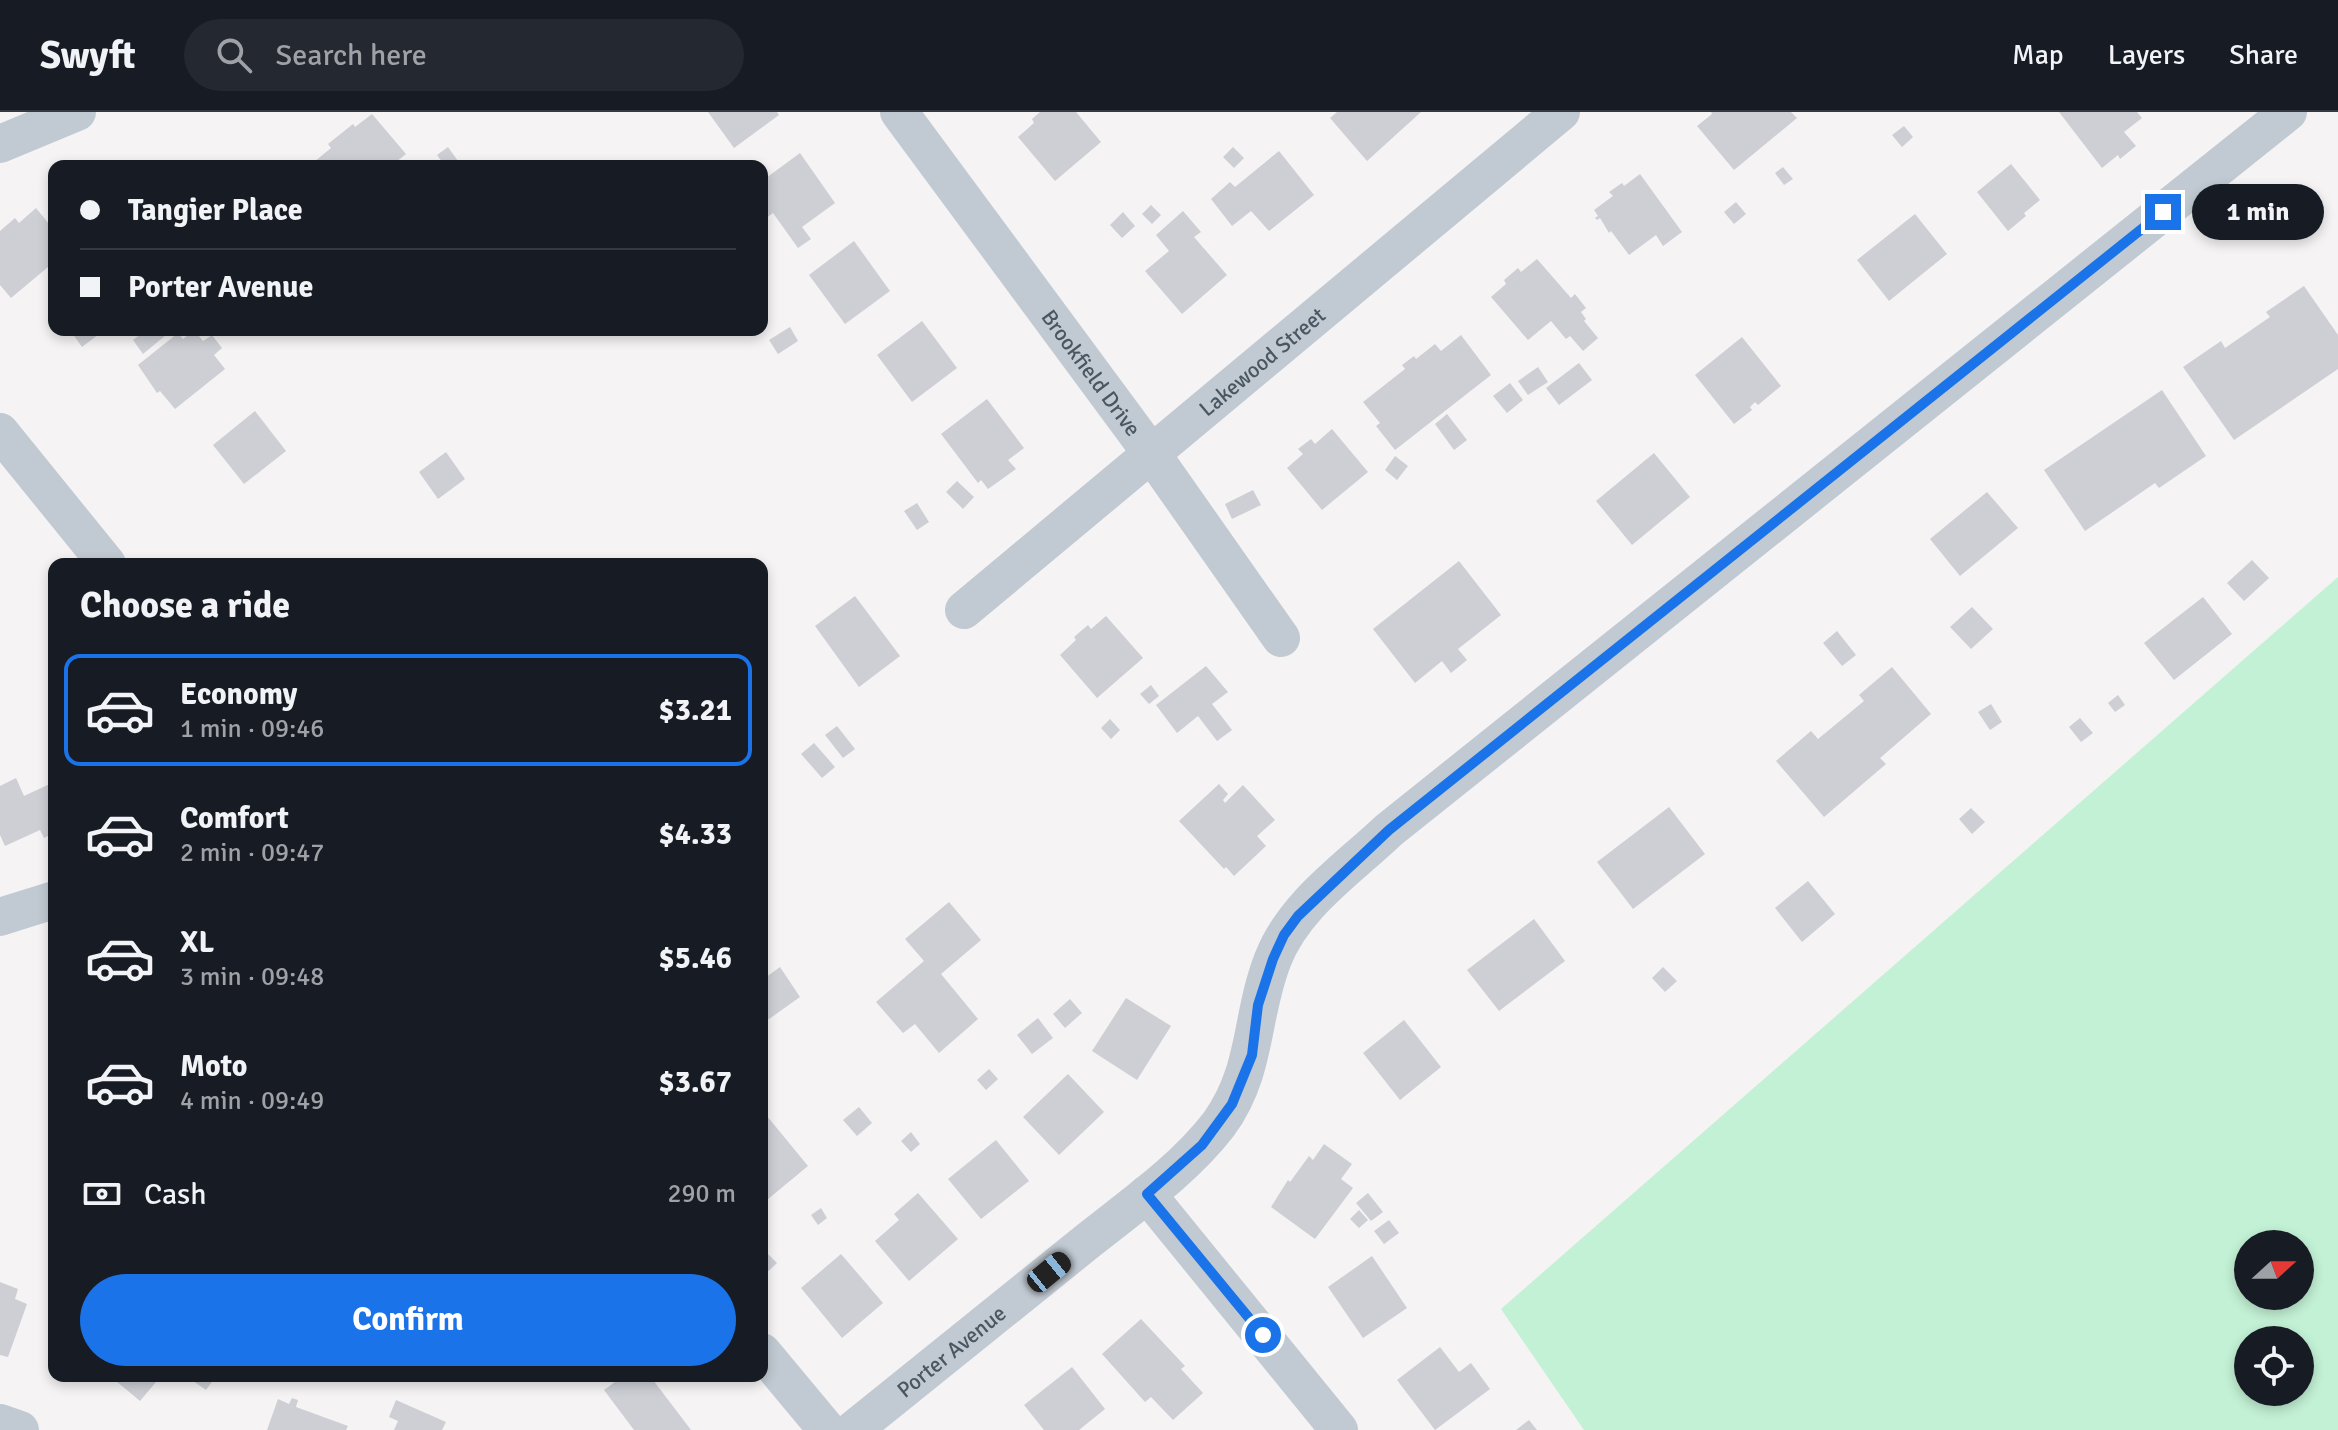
<!DOCTYPE html>
<meta charset="utf-8">
<style>
body{margin:0;font-family:Signika,sans-serif;background:#242831;color:#f1f3f6;height:100vh;display:flex;flex-direction:column;font-size:30px;white-space:nowrap}
*{box-sizing:border-box;margin:0}
p{font-size:26px;color:#9ea1a6}
.icon{flex:none;width:44px;height:44px;fill:none;stroke:currentColor;stroke-width:2;stroke-linecap:round;stroke-linejoin:round}
.map{position:relative;flex:1;overflow:hidden}
.drawer{position:absolute;left:48px;top:446px;width:720px;height:824px;display:flex;flex-direction:column;background:#171b24;border-radius:16px;box-shadow:0 4px 12px #0003}
.drawer>*{flex:none}
.hud{position:absolute;left:48px;top:48px;width:720px;height:176px;border-radius:16px;box-shadow:0 4px 12px #0003;display:grid;align-content:center;height:176px;padding:0 32px;background:#171b24}
.needle{width:52px;rotate:69deg}
.tools{position:absolute;left:2234px;top:1118px;display:grid;gap:16px}
.tools a{display:grid;place-items:center;width:80px;height:80px;border-radius:50%;background:#171b24;box-shadow:0 4px 12px #0003;font-size:40px}
.end{position:absolute;width:36px;height:36px;margin:-18px;border:10px solid #1a73e8;background:#fff;box-shadow:0 0 0 4px #fff}
.from{border-radius:50%}
.bubble{position:absolute;height:56px;border-radius:28px;background:#171b24;box-shadow:0 4px 12px #0003;font-size:26px;font-weight:700;line-height:56px;text-align:center}
.car{position:absolute;width:24px;height:48px;margin:-24px -12px;border-radius:10px;box-shadow:0 0 6px 2px #0007;background:linear-gradient(#222 24%,#8ab4d8 0 40%,#222 0 76%,#8ab4d8 0 86%,#222 0)}
.hud b{display:flex;align-items:center;gap:28px;height:76px;font-size:30px}
.hud b+b{border-top:2px solid #363941}
.hud i{width:20px;height:20px;background:#f1f3f6}
ul{padding:0;list-style:none}
li{display:flex;align-items:center;gap:24px;height:112px;margin:0 16px 12px;padding:0 16px;border:4px solid transparent;border-radius:16px}
li div{flex:1}
li b{display:block;font-size:30px}
li em{font-style:normal;font-weight:700}
li.current{border-color:#1a73e8}
li>.icon{width:72px;height:72px;stroke-width:1.5}
h2{padding:0 32px;font-size:36px;line-height:96px}
.pay{display:flex;align-items:center;gap:20px;height:88px;padding:0 32px;font-size:30px}
.pay p{margin-inline-start:auto}
.button{display:flex;gap:16px;margin-top:auto;padding:16px 32px}
.button a{flex:1;height:92px;border-radius:48px;background:#1a73e8;color:#fff;font-size:32px;font-weight:700;line-height:92px;text-align:center}
header{display:flex;align-items:center;gap:48px;box-sizing:border-box;height:112px;padding:0 40px;background:#171b24;border-bottom:2px solid #363941}
header strong{font-size:38px}
nav{display:flex;gap:44px;margin-inline-start:auto;font-size:28px}
.search{width:560px;height:72px;background:#242831;display:flex;align-items:center;gap:20px;box-sizing:border-box;padding:0 28px;border-radius:44px;color:#9ea1a6;font-size:30px}
.map>svg:first-child{display:block}
</style>
<header>
<strong>Swyft</strong>
<div class="search"><svg class="icon" aria-label="search" viewBox="0 0 24 24"><circle cx="10" cy="10" r="6"/><path d="M15 15l6 6"/></svg>Search here</div>
<nav><a>Map</a><a>Layers</a><a>Share</a></nav>
</header>
<div class="map">
<svg width="2338" height="1318" viewBox="0 0 2338 1318">
<rect width="100%" height="100%" fill="#f5f3f3"/>
<path fill="#c3f1d5" fill-rule="evenodd" d="M 2338,465 L 2338,1318 L 1584,1318 L 1501,1197 ZM 2248,1132 L 2300,1132 L 2300,1184 L 2248,1184 ZM 2248,1228 L 2300,1228 L 2300,1280 L 2248,1280 Z"/>
<path fill="#cdcfd5" d="M 708,0 L 777,0 L 779,3 L 734,36 Z
M 1040,0 L 1076,0 L 1101,30 L 1055,69 L 1018,25 L 1034,11 L 1032,7 Z
M 1337,0 L 1421,0 L 1367,49 L 1330,6 Z
M 1711,0 L 1791,0 L 1797,6 L 1734,58 L 1697,14 L 1712,2 Z
M 2059,0 L 2137,0 L 2142,6 L 2124,20 L 2136,34 L 2120,47 L 2118,43 L 2102,56 Z
M 372,2 L 406,42 L 391,54 L 317,54 L 314,50 L 331,36 L 328,32 L 353,12 L 355,15 Z
M 1904,14 L 1913,25 L 1902,35 L 1892,23 Z
M 448,35 L 458,49 L 452,54 L 445,54 L 437,43 Z
M 1233,35 L 1244,46 L 1234,56 L 1223,45 Z
M 1279,39 L 1314,83 L 1269,119 L 1251,99 L 1232,114 L 1211,87 L 1230,70 L 1235,75 Z
M 800,41 L 835,91 L 802,115 L 811,127 L 798,136 L 773,101 L 762,109 L 762,60 L 766,66 Z
M 2011,52 L 2040,88 L 2024,101 L 2026,104 L 2008,119 L 1977,80 Z
M 1783,55 L 1793,67 L 1784,73 L 1775,61 Z
M 1640,62 L 1682,120 L 1663,134 L 1656,123 L 1629,143 L 1611,119 L 1609,121 L 1600,106 L 1597,108 L 1595,106 L 1598,104 L 1594,98 L 1613,84 L 1609,80 L 1622,71 L 1624,74 Z
M 1736,90 L 1746,102 L 1734,112 L 1724,100 Z
M 1151,93 L 1161,103 L 1152,112 L 1142,102 Z
M 36,96 L 54,118 L 54,150 L 11,186 L 0,173 L 0,119 L 15,106 L 19,111 Z
M 1183,99 L 1201,120 L 1194,125 L 1227,163 L 1182,202 L 1145,159 L 1169,139 L 1156,123 Z
M 1123,100 L 1135,114 L 1122,126 L 1110,113 Z
M 1915,102 L 1947,142 L 1889,189 L 1857,148 Z
M 854,129 L 890,179 L 845,212 L 809,163 Z
M 1537,147 L 1571,186 L 1575,182 L 1586,196 L 1581,200 L 1586,207 L 1584,209 L 1598,226 L 1583,239 L 1570,224 L 1566,227 L 1551,209 L 1528,228 L 1491,185 L 1506,172 L 1504,168 L 1518,156 L 1521,160 Z
M 2304,174 L 2338,223 L 2338,257 L 2234,328 L 2183,255 L 2221,229 L 2225,236 L 2270,205 L 2266,200 Z
M 922,209 L 957,256 L 912,290 L 877,243 Z
M 790,215 L 798,229 L 778,242 L 769,228 Z
M 70,218 L 101,218 L 103,219 L 82,235 Z
M 146,218 L 172,218 L 143,242 L 133,228 Z
M 194,218 L 203,229 L 212,223 L 222,236 L 214,243 L 225,257 L 175,297 L 160,279 L 157,281 L 138,253 L 178,221 L 183,227 Z
M 1461,223 L 1491,263 L 1395,338 L 1376,314 L 1380,311 L 1363,290 L 1405,257 L 1402,253 L 1414,244 L 1416,247 L 1435,232 L 1441,239 Z
M 1742,225 L 1781,274 L 1758,293 L 1755,290 L 1750,295 L 1752,298 L 1734,312 L 1695,263 Z
M 1579,251 L 1592,268 L 1559,293 L 1546,276 Z
M 1538,255 L 1548,270 L 1528,283 L 1518,269 Z
M 1510,271 L 1523,288 L 1507,301 L 1493,284 Z
M 2162,278 L 2206,344 L 2159,376 L 2155,371 L 2085,419 L 2044,358 Z
M 987,287 L 1024,336 L 1008,348 L 1016,357 L 988,377 L 981,368 L 978,371 L 941,322 Z
M 255,299 L 286,339 L 244,372 L 213,333 Z
M 1447,302 L 1467,328 L 1454,338 L 1435,312 Z
M 1332,317 L 1368,360 L 1322,398 L 1287,356 L 1303,342 L 1298,337 L 1311,327 L 1315,332 Z
M 446,340 L 465,367 L 438,387 L 419,360 Z
M 1654,341 L 1690,385 L 1632,433 L 1596,389 Z
M 1395,344 L 1408,354 L 1397,368 L 1385,358 Z
M 957,369 L 974,385 L 963,397 L 946,380 Z
M 1253,378 L 1261,393 L 1232,407 L 1225,392 Z
M 1987,380 L 2018,416 L 1960,464 L 1930,427 Z
M 917,391 L 929,410 L 917,418 L 904,399 Z
M 2252,448 L 2269,466 L 2244,489 L 2227,471 Z
M 1459,449 L 1501,503 L 1458,537 L 1467,548 L 1451,561 L 1442,549 L 1415,571 L 1373,517 Z
M 855,484 L 900,544 L 859,575 L 815,514 Z
M 2203,485 L 2232,522 L 2174,568 L 2144,531 Z
M 1972,495 L 1993,517 L 1971,537 L 1950,515 Z
M 1106,504 L 1143,546 L 1097,586 L 1060,543 L 1076,528 L 1074,525 L 1088,513 L 1091,517 Z
M 1837,519 L 1856,543 L 1842,554 L 1823,531 Z
M 1206,554 L 1228,580 L 1212,592 L 1232,618 L 1217,629 L 1198,604 L 1177,621 L 1156,593 Z
M 1892,555 L 1931,602 L 1880,646 L 1886,652 L 1824,705 L 1776,649 L 1811,619 L 1818,627 L 1864,589 L 1859,583 Z
M 1151,573 L 1159,584 L 1149,592 L 1140,582 Z
M 2118,583 L 2125,593 L 2115,600 L 2108,591 Z
M 1991,592 L 2002,610 L 1990,618 L 1978,600 Z
M 2080,606 L 2093,621 L 2081,630 L 2069,615 Z
M 1110,607 L 1120,618 L 1111,627 L 1101,616 Z
M 837,614 L 855,637 L 843,646 L 825,623 Z
M 814,631 L 835,655 L 822,666 L 801,642 Z
M 16,666 L 24,684 L 54,670 L 54,721 L 44,726 L 40,718 L 5,734 L 0,723 L 0,674 Z
M 1219,672 L 1228,682 L 1223,688 L 1225,691 L 1243,673 L 1275,708 L 1257,724 L 1266,734 L 1234,764 L 1226,755 L 1224,757 L 1179,709 Z
M 1669,695 L 1705,742 L 1633,797 L 1597,750 Z
M 1971,696 L 1985,710 L 1972,722 L 1959,707 Z
M 1808,769 L 1835,802 L 1802,830 L 1775,796 Z
M 949,790 L 981,828 L 941,862 L 978,907 L 939,941 L 915,912 L 903,921 L 876,890 L 924,849 L 905,827 Z
M 1534,807 L 1565,849 L 1499,899 L 1467,858 Z
M 780,855 L 800,885 L 762,912 L 762,868 Z
M 1663,855 L 1677,869 L 1665,880 L 1652,866 Z
M 1126,886 L 1171,914 L 1137,968 L 1092,939 Z
M 1070,887 L 1082,901 L 1065,916 L 1053,902 Z
M 1038,906 L 1053,926 L 1032,942 L 1017,923 Z
M 1404,908 L 1441,955 L 1400,988 L 1363,941 Z
M 989,957 L 998,967 L 986,978 L 977,968 Z
M 1068,962 L 1104,1000 L 1059,1043 L 1023,1005 Z
M 859,995 L 872,1011 L 857,1024 L 843,1008 Z
M 762,998 L 808,1054 L 762,1092 Z
M 911,1020 L 920,1032 L 911,1040 L 901,1029 Z
M 996,1028 L 1029,1069 L 981,1107 L 948,1067 Z
M 1324,1032 L 1352,1052 L 1341,1067 L 1353,1076 L 1315,1127 L 1271,1095 L 1288,1068 L 1290,1070 L 1309,1044 L 1313,1048 Z
M 918,1081 L 958,1127 L 909,1169 L 875,1129 L 899,1108 L 894,1102 Z
M 1368,1081 L 1383,1100 L 1371,1109 L 1356,1091 Z
M 821,1096 L 827,1106 L 818,1113 L 811,1103 Z
M 1359,1098 L 1368,1108 L 1359,1116 L 1350,1107 Z
M 1389,1108 L 1399,1121 L 1384,1132 L 1374,1119 Z
M 762,1136 L 777,1151 L 762,1165 Z
M 841,1142 L 883,1191 L 842,1226 L 801,1176 Z
M 1372,1144 L 1407,1196 L 1363,1226 L 1328,1175 Z
M 0,1170 L 18,1177 L 15,1187 L 27,1192 L 8,1245 L 0,1243 Z
M 1141,1207 L 1185,1254 L 1181,1257 L 1203,1281 L 1173,1308 L 1151,1285 L 1145,1290 L 1102,1242 Z
M 1440,1235 L 1459,1260 L 1471,1251 L 1490,1277 L 1435,1318 L 1397,1268 Z
M 1072,1255 L 1105,1297 L 1079,1318 L 1044,1318 L 1024,1293 Z
M 110,1264 L 161,1264 L 140,1289 Z
M 186,1264 L 216,1264 L 206,1278 Z
M 623,1264 L 650,1264 L 691,1318 L 634,1318 L 604,1278 Z
M 292,1286 L 298,1288 L 296,1295 L 348,1314 L 346,1318 L 267,1318 L 278,1287 L 289,1292 Z
M 396,1288 L 446,1310 L 442,1318 L 394,1318 L 398,1309 L 389,1305 Z
M 1529,1308 L 1537,1318 L 1516,1318 Z"/>
<g fill="none" stroke-linecap="round" stroke-linejoin="round">
<g stroke="#c1cad2" stroke-width="38">
<path id="s1" d="M 899,0 L 1151,341 L 1281,526"/>
<path d="M 0,32 L 77,0"/>
<path d="M 0,320 L 107,452"/>
<path id="s2" d="M 964,498 L 1561,0"/>
<path d="M 0,805 L 54,788"/>
<path d="M 1147,1082 L 1339,1318"/>
<path d="M 762,1240 L 827,1318"/>
<path d="M 0,1311 L 20,1318"/>
<path id="s3" d="M 853,1318 C 930,1256 1007,1194 1084,1132 C 1130,1095 1183,1059 1219,1012 C 1258,958 1250,905 1273,847 C 1294,793 1348,757 1389,718 L 2288,0"/>
</g>
</g>
<g fill="none" stroke-linecap="round" stroke-linejoin="round">
<path stroke="#1a73e8" stroke-width="10" d="M 1263,1223 L 1147,1082 L 1202,1033 L 1232,992 L 1252,943 L 1258,893 L 1273,847 L 1284,823 L 1298,804 L 1389,718 L 2163,100"/>
</g>
<g text-anchor="middle" dominant-baseline="central" stroke-width="6" stroke-linejoin="round" paint-order="stroke">
<g font-size="22" fill="#4a5661" stroke="#fff">
<text stroke="none"><textPath href="#s2" startOffset="388">Lakewood Street</textPath></text>
<text stroke="none"><textPath href="#s1" startOffset="324">Brookfield Drive</textPath></text>
<text stroke="none"><textPath href="#s3" startOffset="126">Porter Avenue</textPath></text>
</g>
</g>
</svg>
<div class="tools">
<a><svg class="needle" viewBox="-14 -14 28 28"><path d="M0-13l5 13h-10z" fill="#e53935"/><path d="M0 13l5-13h-10z" fill="#9ea1a6"/></svg></a>
<a><svg class="icon" aria-label="locate" viewBox="0 0 24 24"><circle cx="12" cy="12" r="6"/><path d="M12 2v4M12 18v4M2 12h4M18 12h4"/></svg></a>
</div>
<i class="end from" style="left:1263px;top:1223px"></i>
<i class="end" style="left:2163px;top:100px"></i>
<div class="bubble" style="left:2192px;top:72px;width:132px">1 min</div>
<i class="car" style="left:1049px;top:1160px;rotate:51deg"></i>
<div class="hud">
<b><i class="from"></i>Tangier Place</b>
<b><i></i>Porter Avenue</b>
</div>
<section class="drawer">
<h2>Choose a ride</h2>
<ul>
<li class="current"><svg class="icon" aria-label="car" viewBox="0 0 24 24"><path d="M5 17H2v-5l4-1 3-4h7l3 4 3 1v5h-3M9 17h6M6 11h13"/><circle cx="7" cy="17" r="2"/><circle cx="17" cy="17" r="2"/></svg><div><b>Economy</b><p>1 min · 09:46</p></div><em>$3.21</em></li>
<li><svg class="icon" aria-label="car" viewBox="0 0 24 24"><path d="M5 17H2v-5l4-1 3-4h7l3 4 3 1v5h-3M9 17h6M6 11h13"/><circle cx="7" cy="17" r="2"/><circle cx="17" cy="17" r="2"/></svg><div><b>Comfort</b><p>2 min · 09:47</p></div><em>$4.33</em></li>
<li><svg class="icon" aria-label="car" viewBox="0 0 24 24"><path d="M5 17H2v-5l4-1 3-4h7l3 4 3 1v5h-3M9 17h6M6 11h13"/><circle cx="7" cy="17" r="2"/><circle cx="17" cy="17" r="2"/></svg><div><b>XL</b><p>3 min · 09:48</p></div><em>$5.46</em></li>
<li><svg class="icon" aria-label="car" viewBox="0 0 24 24"><path d="M5 17H2v-5l4-1 3-4h7l3 4 3 1v5h-3M9 17h6M6 11h13"/><circle cx="7" cy="17" r="2"/><circle cx="17" cy="17" r="2"/></svg><div><b>Moto</b><p>4 min · 09:49</p></div><em>$3.67</em></li>
</ul>
<div class="pay"><svg class="icon" aria-label="cash" viewBox="0 0 24 24"><path d="M3 7h18v10H3z"/><circle cx="12" cy="12" r="2"/></svg>Cash<p>290 m</p></div>
<div class="button"><a>Confirm</a></div>
</section>
</div>
